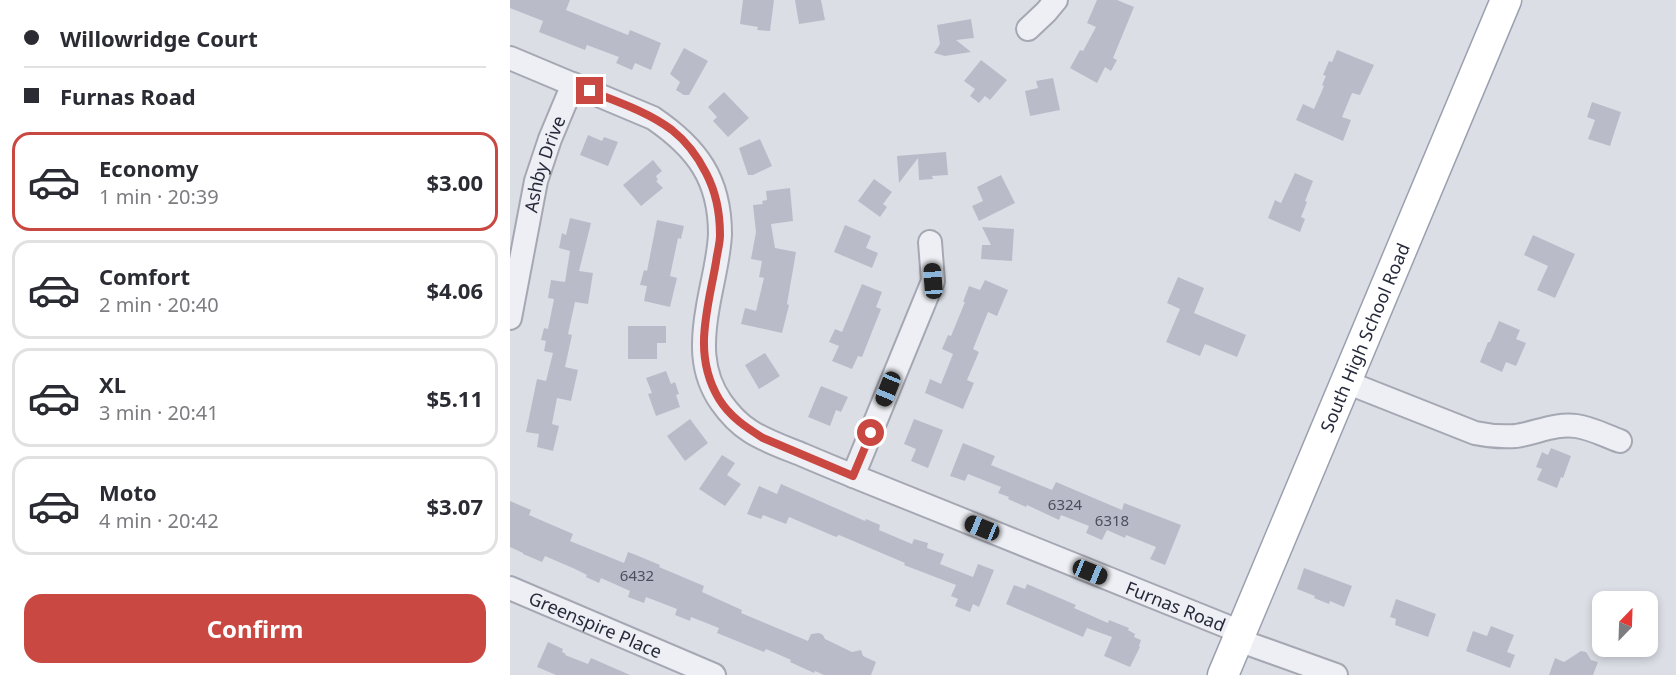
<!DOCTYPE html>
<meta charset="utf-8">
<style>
body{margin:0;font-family:"Noto Sans",sans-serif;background:#f7f7f7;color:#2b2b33;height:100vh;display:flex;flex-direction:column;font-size:22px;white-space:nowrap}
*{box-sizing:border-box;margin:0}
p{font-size:20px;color:#7c7c81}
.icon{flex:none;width:33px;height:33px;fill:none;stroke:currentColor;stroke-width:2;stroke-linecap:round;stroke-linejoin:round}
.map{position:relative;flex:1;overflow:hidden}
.drawer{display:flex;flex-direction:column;background:#fff;width:510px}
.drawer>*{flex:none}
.guide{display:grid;align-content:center;height:132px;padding:0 24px;background:#fff}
.needle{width:39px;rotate:23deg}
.buttons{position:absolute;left:1082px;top:591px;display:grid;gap:12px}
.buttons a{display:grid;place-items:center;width:66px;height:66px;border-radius:12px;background:#fff;box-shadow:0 3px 9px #0003;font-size:30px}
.end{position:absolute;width:27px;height:27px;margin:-14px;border:8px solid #ca4842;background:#fff;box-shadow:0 0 0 3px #fff}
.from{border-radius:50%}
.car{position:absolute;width:18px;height:36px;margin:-18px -9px;border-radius:8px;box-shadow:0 0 4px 2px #0007;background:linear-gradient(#222 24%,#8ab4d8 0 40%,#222 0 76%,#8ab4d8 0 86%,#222 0)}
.guide b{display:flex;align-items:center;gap:21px;height:57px;font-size:22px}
.guide b+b{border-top:2px solid #e1e1e2}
.guide i{width:15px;height:15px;background:#2b2b33}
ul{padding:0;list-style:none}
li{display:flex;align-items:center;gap:18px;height:99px;margin:0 12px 9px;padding:0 12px;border:3px solid #e1e1e2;border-radius:18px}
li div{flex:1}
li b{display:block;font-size:22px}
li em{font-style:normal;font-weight:700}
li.active{border-color:#ca4842}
li>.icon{width:54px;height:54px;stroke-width:1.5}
.primary-button{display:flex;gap:12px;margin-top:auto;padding:12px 24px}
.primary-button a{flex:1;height:69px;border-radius:18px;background:#ca4842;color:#fff;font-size:24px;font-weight:700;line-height:69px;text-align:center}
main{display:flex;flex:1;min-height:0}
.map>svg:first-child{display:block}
</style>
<main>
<section class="drawer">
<div class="guide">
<b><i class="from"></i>Willowridge Court</b>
<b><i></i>Furnas Road</b>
</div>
<ul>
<li class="active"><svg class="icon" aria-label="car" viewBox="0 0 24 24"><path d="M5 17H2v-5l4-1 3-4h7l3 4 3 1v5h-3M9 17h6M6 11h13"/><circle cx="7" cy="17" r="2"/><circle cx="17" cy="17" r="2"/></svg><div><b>Economy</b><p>1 min · 20:39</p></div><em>$3.00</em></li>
<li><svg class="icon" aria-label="car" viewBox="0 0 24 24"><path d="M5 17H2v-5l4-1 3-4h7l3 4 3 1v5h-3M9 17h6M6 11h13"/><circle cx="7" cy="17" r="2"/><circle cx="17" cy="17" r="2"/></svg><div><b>Comfort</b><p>2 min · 20:40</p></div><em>$4.06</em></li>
<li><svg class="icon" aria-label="car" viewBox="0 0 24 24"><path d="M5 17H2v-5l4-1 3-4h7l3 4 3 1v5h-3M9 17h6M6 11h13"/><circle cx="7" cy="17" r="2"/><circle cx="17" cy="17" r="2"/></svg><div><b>XL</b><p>3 min · 20:41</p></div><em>$5.11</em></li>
<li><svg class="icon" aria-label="car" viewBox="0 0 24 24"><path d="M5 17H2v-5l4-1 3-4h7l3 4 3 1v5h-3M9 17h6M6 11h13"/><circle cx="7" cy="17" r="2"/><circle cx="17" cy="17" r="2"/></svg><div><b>Moto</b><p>4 min · 20:42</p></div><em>$3.07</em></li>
</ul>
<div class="primary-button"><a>Confirm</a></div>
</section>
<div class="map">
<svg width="1166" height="675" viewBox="0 0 1166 675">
<rect width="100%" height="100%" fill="#dcdee6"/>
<path fill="#b9bcc8" d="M 0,0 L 60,0 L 56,10 L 118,35 L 120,30 L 151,43 L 141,70 L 125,63 L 122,70 L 106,63 L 109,57 L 77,45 L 75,50 L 29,32 L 33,21 L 0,8 Z
M 233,0 L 264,0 L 260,31 L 247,30 L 248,27 L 230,24 Z
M 285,0 L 311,0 L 315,20 L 289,24 Z
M 587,0 L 607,0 L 624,7 L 603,58 L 607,60 L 601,71 L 595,67 L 587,83 L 560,68 L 570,50 L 573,51 L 586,27 L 577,23 Z
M 461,19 L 464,38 L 446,40 L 461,52 L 435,56 L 424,53 L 430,44 L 427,25 Z
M 174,48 L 198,61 L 179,95 L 174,95 L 166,90 L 170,82 L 160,74 Z
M 827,50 L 864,65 L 850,95 L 842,93 L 832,117 L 841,120 L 833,141 L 786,120 L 793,104 L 804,109 L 814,86 L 812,85 L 816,76 L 813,75 L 819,61 L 822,62 Z
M 471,60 L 497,80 L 480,100 L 475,96 L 469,103 L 460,96 L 465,89 L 454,81 Z
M 543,78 L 550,110 L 520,116 L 515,91 L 528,88 L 526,81 Z
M 214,92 L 239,118 L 218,137 L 203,121 L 207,117 L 198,107 Z
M 1082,102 L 1111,112 L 1100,146 L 1078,139 L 1085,120 L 1077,117 Z
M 78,135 L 92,141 L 94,137 L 108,142 L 98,166 L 70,155 Z
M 250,139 L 262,166 L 243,175 L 238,175 L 229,148 Z
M 436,152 L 438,175 L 422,176 L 423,179 L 409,180 L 408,158 L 389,183 L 387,156 Z
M 143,160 L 152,171 L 146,176 L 148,180 L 146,181 L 153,188 L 131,206 L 113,185 Z
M 785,173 L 803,181 L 795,201 L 797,202 L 791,217 L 795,219 L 790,232 L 758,218 L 765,200 L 771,203 Z
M 491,175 L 505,203 L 469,221 L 462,206 L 473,201 L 467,187 Z
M 364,179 L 382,192 L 373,204 L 377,207 L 370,217 L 348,201 Z
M 280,188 L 283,221 L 261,224 L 265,248 L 286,252 L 277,304 L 279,305 L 272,333 L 231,324 L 235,308 L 246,311 L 254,278 L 249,277 L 252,261 L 241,259 L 246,232 L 243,205 L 253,204 L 252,201 L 257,200 L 256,191 Z
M 60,218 L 81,223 L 69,271 L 83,273 L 78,304 L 65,302 L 58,334 L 62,335 L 55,367 L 68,370 L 61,401 L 47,398 L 42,424 L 49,426 L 43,451 L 27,447 L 29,434 L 16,432 L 27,379 L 36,381 L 43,353 L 34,351 L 36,341 L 31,340 L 34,328 L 38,329 L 44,299 L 38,298 L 41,280 L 55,282 L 60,251 L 49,248 L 52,233 L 56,235 Z
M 147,220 L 174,226 L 171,239 L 168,238 L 160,276 L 167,278 L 160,307 L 134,301 L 137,286 L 130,285 L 134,270 L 137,271 Z
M 335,225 L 361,236 L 356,248 L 368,253 L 362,268 L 324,252 Z
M 472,227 L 504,229 L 502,261 L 471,259 L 472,245 L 481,245 Z
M 1023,235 L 1065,254 L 1045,298 L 1027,290 L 1038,266 L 1014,255 Z
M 668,277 L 694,288 L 684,313 L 736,335 L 727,357 L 695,344 L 690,356 L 656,342 L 670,309 L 657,303 Z
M 475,280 L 498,290 L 487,316 L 478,312 L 463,349 L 469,352 L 457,380 L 464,383 L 453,409 L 415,393 L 420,379 L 431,384 L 443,354 L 432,349 L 438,335 L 441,336 L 455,302 L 453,302 L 459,286 L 470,290 Z
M 352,284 L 372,292 L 366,307 L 371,309 L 352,357 L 348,356 L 342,369 L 322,361 L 329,346 L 319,342 L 325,329 L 332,332 Z
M 989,321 L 1010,330 L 1006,339 L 1016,343 L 1006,366 L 996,362 L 992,372 L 970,362 L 978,342 L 980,342 Z
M 118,326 L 156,326 L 156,343 L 147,343 L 147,359 L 118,359 Z
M 255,353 L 270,376 L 249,389 L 235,365 Z
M 156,371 L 161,384 L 165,382 L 169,394 L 166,395 L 170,407 L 146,416 L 138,394 L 142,393 L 136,378 Z
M 311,386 L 338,397 L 331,412 L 326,410 L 320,426 L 298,417 Z
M 180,419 L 198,443 L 175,461 L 157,436 Z
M 404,419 L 433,430 L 418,468 L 401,461 L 406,449 L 394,444 Z
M 453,443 L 485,456 L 481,465 L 542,490 L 546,482 L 612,510 L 614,503 L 671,525 L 655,565 L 640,559 L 646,547 L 616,535 L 615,538 L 597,530 L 592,540 L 576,533 L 579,526 L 551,515 L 549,520 L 517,505 L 516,507 L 498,499 L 499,497 L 488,493 L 491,487 L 458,474 L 455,481 L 440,476 Z
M 1041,448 L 1061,456 L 1053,478 L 1051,477 L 1047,488 L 1027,480 L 1032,469 L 1026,467 L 1032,452 L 1038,455 Z
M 212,455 L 225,463 L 217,475 L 231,484 L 215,506 L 189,489 Z
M 271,484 L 355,521 L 356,519 L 370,525 L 369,530 L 402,544 L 404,539 L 418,543 L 417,548 L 434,554 L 430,564 L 463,577 L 468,564 L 484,570 L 469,607 L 463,604 L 460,612 L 445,606 L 448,599 L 441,596 L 446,585 L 394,565 L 395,563 L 329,535 L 326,537 L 279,517 L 276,524 L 253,515 L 251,519 L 237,514 L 249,486 L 267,494 Z
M 0,501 L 21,510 L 19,515 L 63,534 L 60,541 L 114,563 L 118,552 L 126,555 L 150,565 L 149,567 L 194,586 L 192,592 L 232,610 L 231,613 L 298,641 L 301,634 L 309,633 L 313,635 L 315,639 L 342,652 L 351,650 L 353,656 L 366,662 L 361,675 L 314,675 L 305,671 L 304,673 L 280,662 L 281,660 L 256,649 L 254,652 L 207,633 L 209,628 L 181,617 L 180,621 L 165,615 L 167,609 L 136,597 L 134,603 L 118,597 L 120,591 L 91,578 L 89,583 L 76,577 L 77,575 L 65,569 L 35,556 L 32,562 L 13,554 L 13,553 L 0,547 Z
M 794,568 L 842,586 L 834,607 L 820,601 L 819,604 L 804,598 L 805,596 L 787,589 Z
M 517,584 L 566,605 L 564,608 L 598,623 L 599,620 L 619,628 L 618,630 L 625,634 L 624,637 L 631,640 L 629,646 L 630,647 L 620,667 L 594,656 L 602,637 L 577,628 L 573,637 L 496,604 L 504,585 L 515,589 Z
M 886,599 L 926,614 L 918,637 L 885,625 L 886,619 L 880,617 Z
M 981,626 L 1004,635 L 997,652 L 1005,655 L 1000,668 L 956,651 L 963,631 L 977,636 Z
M 38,642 L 53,649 L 52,652 L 56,654 L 55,655 L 78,664 L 81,658 L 120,675 L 46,675 L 27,667 Z
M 1071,651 L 1076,652 L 1081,660 L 1088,662 L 1083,675 L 1039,675 L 1045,658 L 1054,662 Z"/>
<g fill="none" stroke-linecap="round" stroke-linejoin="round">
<g stroke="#a5a8b3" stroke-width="26">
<g id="minor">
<path d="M 518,29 L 536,12 L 546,0"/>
<path id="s1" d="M 0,58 L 143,118 C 187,148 210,179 210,234 C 209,258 202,282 198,306 C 192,340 190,372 211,402 C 218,412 229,424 240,431 C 255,441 276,448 293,455 C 328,470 363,484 398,498 C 509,543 620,588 731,632"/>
<path id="s2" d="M 0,318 L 26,181 L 40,139 L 63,84"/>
<path d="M 836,382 L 965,433 C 979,436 992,437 1006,436 C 1026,433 1046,423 1066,426 C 1081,428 1096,436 1110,441"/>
<path d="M 343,476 L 423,281 L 420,242"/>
<path id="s3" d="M 0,588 L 204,675"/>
<path d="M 728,640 L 826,675"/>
</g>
</g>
<g stroke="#9ba0b1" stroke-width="33">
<g id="major">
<path id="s4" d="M 713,675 L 996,0"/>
</g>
</g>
<use href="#minor" stroke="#eeeff4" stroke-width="22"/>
<use href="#major" stroke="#fff" stroke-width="30"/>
</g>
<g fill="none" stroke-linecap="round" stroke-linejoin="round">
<path stroke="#ca4842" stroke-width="8" d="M 80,91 C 108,102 138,112 162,130 C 177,142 188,157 196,173 C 206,192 210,213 210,235 C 210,244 207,253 206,262 C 198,309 182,354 209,399 C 220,417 237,428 253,438 L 343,476 L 361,433"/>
</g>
<g text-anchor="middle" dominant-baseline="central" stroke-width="5" stroke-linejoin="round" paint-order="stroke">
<g font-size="15" fill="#4b4e5e">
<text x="555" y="504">6324</text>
<text x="602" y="520">6318</text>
<text x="127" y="575">6432</text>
</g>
<g font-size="18" fill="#262a3b" stroke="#ebedf4">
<text stroke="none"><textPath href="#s2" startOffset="158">Ashby Drive</textPath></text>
<text stroke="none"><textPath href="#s4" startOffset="366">South High School Road</textPath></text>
<text stroke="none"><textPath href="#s1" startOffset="970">Furnas Road</textPath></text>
<text stroke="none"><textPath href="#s3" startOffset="93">Greenspire Place</textPath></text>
</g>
</g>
</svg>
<div class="buttons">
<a><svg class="needle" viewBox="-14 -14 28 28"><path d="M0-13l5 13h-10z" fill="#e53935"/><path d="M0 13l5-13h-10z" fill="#7c7c81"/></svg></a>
</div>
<i class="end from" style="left:361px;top:433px"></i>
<i class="end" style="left:80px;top:91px"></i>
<i class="car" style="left:423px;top:281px;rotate:356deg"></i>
<i class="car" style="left:378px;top:389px;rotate:202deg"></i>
<i class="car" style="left:472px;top:528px;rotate:292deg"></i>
<i class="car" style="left:580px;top:572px;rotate:112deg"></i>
</div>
</main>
